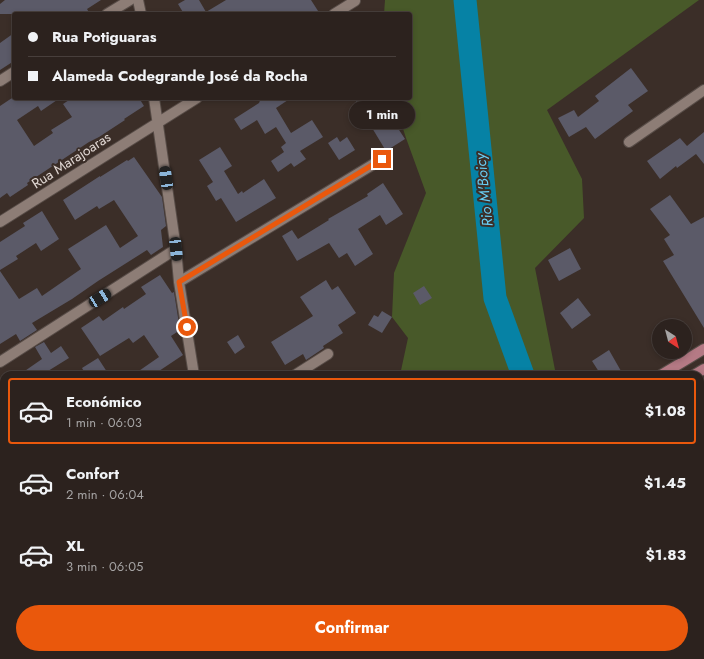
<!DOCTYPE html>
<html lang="es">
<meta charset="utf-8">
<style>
body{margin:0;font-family:Jost,sans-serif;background:#382f2b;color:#f1f3f6;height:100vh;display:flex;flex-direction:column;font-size:15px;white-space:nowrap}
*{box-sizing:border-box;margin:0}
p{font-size:13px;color:#a6a4a4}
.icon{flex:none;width:22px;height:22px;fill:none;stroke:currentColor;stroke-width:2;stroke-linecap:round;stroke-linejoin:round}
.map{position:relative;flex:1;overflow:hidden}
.sheet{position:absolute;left:0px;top:371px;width:704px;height:288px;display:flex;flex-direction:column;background:#2c221e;border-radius:12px 12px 0 0;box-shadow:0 2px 6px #0003,0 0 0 1px #483f3c}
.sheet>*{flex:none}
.guide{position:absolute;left:12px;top:12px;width:400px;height:88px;border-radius:4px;box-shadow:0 2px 6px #0003,0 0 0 1px #483f3c;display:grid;align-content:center;height:88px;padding:0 16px;background:#2c221e}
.needle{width:26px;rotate:144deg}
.fabs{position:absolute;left:652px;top:319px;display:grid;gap:8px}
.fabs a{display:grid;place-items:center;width:40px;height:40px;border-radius:50%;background:#2c221e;box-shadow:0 2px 6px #0003,0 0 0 1px #483f3c;font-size:20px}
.end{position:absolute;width:18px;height:18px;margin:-9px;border:5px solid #ea580c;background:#fff;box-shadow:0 0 0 2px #fff}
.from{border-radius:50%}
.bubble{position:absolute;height:28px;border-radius:14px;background:#2c221e;box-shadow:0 2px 6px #0003,0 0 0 1px #483f3c;font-size:13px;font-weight:700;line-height:28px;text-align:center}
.car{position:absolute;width:12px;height:24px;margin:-12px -6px;border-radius:5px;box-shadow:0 0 3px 1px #0007;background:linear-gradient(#222 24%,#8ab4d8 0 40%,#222 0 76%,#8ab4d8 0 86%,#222 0)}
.guide b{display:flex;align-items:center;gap:14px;height:38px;font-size:15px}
.guide b+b{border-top:1px solid #483f3c}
.guide i{width:10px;height:10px;background:#f1f3f6}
ul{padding:7px 0 0;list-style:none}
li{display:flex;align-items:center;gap:12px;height:66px;margin:0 8px 6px;padding:0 8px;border:2px solid transparent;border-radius:4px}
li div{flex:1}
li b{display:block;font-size:15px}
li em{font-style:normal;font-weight:700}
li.on{border-color:#ea580c}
li>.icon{width:36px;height:36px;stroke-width:1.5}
.action{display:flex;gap:8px;margin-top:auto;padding:8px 16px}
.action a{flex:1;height:46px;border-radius:24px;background:#ea580c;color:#fff;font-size:16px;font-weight:700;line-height:46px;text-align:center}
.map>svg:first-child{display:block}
</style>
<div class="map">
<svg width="704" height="659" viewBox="0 0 704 659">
<rect width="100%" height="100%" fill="#3b2e28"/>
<path fill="#485929" d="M 385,0 L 699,0 L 547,110 L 582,179 L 584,218 L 535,268 L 556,375 L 400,375 L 408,338 L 392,317 L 394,273 L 426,193 L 406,138 L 393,98 L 410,98 L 410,14 L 384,14 Z
M 0,469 L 4,469 L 4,488 L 0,490 Z
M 4,501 L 4,550 L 0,552 L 0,503 Z
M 52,655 L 80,655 L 72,657 L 70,659 L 54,659 Z
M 277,655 L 427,655 L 429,659 L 270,659 Z"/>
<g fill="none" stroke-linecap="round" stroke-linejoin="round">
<path stroke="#0682a5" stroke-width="23" d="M 465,0 L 495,298 L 523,375
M 634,655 L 635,659"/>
</g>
<path fill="#5b5a68" d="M 5,0 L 101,0 L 87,9 L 90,14 L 0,14 L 0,4 Z
M 185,0 L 199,0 L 206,12 L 226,0 L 311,0 L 320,14 L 184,14 L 178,4 Z
M 14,33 L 14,61 L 0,70 L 0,43 Z
M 631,68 L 648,91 L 628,105 L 633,111 L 595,139 L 586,127 L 569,137 L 558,118 L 574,110 L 578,117 L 599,101 L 595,96 Z
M 12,98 L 60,98 L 41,111 L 38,106 L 17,120 L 34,146 L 53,133 L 51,130 L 72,117 L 63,104 L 72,98 L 139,98 L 144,106 L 124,119 L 125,120 L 99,137 L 89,142 L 27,183 L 28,185 L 10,197 L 7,193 L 0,198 L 0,106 Z
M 261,98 L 291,98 L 276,108 L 291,133 L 312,120 L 323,137 L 300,151 L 306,159 L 294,167 L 291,163 L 278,172 L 271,161 L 284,152 L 281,147 L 286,143 L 276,127 L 265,134 L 257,120 L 241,130 L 234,119 L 259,103 Z
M 354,98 L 378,98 L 405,139 L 386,151 Z
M 704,132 L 704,164 L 696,154 L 677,168 L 676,166 L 660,179 L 647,161 L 680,138 L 687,146 Z
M 337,137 L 340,142 L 347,137 L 355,150 L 339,160 L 328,143 Z
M 220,147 L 232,166 L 224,171 L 238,194 L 242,191 L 243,193 L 264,179 L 276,198 L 236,222 L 221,198 L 216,201 L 207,186 L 213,182 L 199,160 Z
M 134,157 L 162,197 L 166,226 L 161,230 L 163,247 L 151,255 L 147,250 L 98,281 L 72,299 L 32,323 L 37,330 L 20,341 L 16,334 L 0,344 L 0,271 L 19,299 L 37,288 L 42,296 L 81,269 L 68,249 L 106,225 L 120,248 L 138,236 L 114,200 L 99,209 L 97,206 L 75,220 L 63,200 L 100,176 L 100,177 L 127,160 L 128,161 Z
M 383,183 L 403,214 L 386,225 L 380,215 L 358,229 L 373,254 L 355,266 L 347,253 L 339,258 L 329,243 L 297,261 L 282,236 L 292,230 L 298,239 L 329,220 L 328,219 L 368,196 L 367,194 Z
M 670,195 L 691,224 L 704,217 L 704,328 L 663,261 L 674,255 L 664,239 L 670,235 L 650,209 Z
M 42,211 L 59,239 L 41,251 L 36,243 L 16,256 L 18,259 L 0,270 L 0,242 L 25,226 L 23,223 Z
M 570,248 L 581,269 L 559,281 L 548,260 Z
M 160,275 L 172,293 L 174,292 L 180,330 L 171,336 L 183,355 L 159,371 L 161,375 L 133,375 L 159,357 L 144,335 L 133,343 L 129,338 L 100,356 L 81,328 L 99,316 L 103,321 L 123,307 L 124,309 L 146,294 L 141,287 Z
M 326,280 L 332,290 L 338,286 L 356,313 L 338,325 L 343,333 L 323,346 L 324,348 L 306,360 L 303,354 L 285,365 L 271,342 L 313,316 L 300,297 Z
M 424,286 L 432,298 L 420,305 L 413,293 Z
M 578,298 L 591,315 L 572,329 L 560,313 Z
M 382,311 L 392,317 L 382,333 L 368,325 L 374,315 L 378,317 Z
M 238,335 L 245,347 L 235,354 L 227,342 Z
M 44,342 L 51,353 L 61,346 L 69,358 L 48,371 L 51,375 L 19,375 L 42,359 L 35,347 Z
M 609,350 L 621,371 L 615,375 L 601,375 L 592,361 Z
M 98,358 L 109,375 L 86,375 L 82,368 Z"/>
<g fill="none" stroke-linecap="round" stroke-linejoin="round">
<g stroke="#574c47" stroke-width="12">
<path id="minor" d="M 138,0 L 141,14
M 107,14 L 130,0
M 334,14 L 355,1
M 0,81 L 14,72
M 154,98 L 176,249 L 179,282 L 194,375
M 629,142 L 704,90
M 0,222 L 197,98
M 179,282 L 382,159
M 0,362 L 176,249
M 295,375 L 328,354
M 0,496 L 4,494
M 0,638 L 4,636"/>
</g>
<g stroke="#574c47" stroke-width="12">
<path id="major" d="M 661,375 L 704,349
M 694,375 L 704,369
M 195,659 L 202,655
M 228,659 L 234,655"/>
</g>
<use href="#minor" stroke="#8d7d76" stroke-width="10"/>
<use href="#major" stroke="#b57a85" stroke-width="10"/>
</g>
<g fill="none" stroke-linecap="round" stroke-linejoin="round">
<path stroke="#ea580c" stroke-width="5" d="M 187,327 L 179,282 L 382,159"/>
</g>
<g text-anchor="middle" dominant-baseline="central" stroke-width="4" stroke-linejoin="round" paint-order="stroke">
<g font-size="14" fill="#e0d7d3" stroke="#3b2e28">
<text transform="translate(71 160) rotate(-33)">Rua Marajoaras</text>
</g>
<g font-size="15" font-style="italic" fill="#69cef5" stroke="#3b2e28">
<text transform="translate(484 190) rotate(-96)">Rio M'Boicy</text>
</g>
</g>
</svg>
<div class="fabs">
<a><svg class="needle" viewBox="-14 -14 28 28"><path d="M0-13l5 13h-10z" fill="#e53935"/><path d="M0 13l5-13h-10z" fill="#a6a4a4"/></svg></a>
</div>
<i class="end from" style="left:187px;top:327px"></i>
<i class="end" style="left:382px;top:159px"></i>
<div class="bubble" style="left:349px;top:101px;width:66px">1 min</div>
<i class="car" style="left:166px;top:178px;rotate:352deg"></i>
<i class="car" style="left:176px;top:249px;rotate:174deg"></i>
<i class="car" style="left:100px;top:298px;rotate:58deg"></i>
<div class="guide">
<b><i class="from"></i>Rua Potiguaras</b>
<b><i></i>Alameda Codegrande José da Rocha</b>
</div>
<section class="sheet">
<ul>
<li class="on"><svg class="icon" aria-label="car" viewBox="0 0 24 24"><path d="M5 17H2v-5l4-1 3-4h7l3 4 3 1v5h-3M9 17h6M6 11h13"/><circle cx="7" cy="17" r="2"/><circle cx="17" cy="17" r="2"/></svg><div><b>Económico</b><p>1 min · 06:03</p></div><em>$1.08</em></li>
<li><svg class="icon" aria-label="car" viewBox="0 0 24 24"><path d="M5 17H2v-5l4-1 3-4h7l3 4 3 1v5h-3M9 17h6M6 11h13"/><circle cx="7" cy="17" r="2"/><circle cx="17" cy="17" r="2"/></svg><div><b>Confort</b><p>2 min · 06:04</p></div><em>$1.45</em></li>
<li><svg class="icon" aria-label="car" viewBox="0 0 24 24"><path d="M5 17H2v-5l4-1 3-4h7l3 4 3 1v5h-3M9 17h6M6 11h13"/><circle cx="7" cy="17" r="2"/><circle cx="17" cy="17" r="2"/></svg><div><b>XL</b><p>3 min · 06:05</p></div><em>$1.83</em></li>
</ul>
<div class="action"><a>Confirmar</a></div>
</section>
</div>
